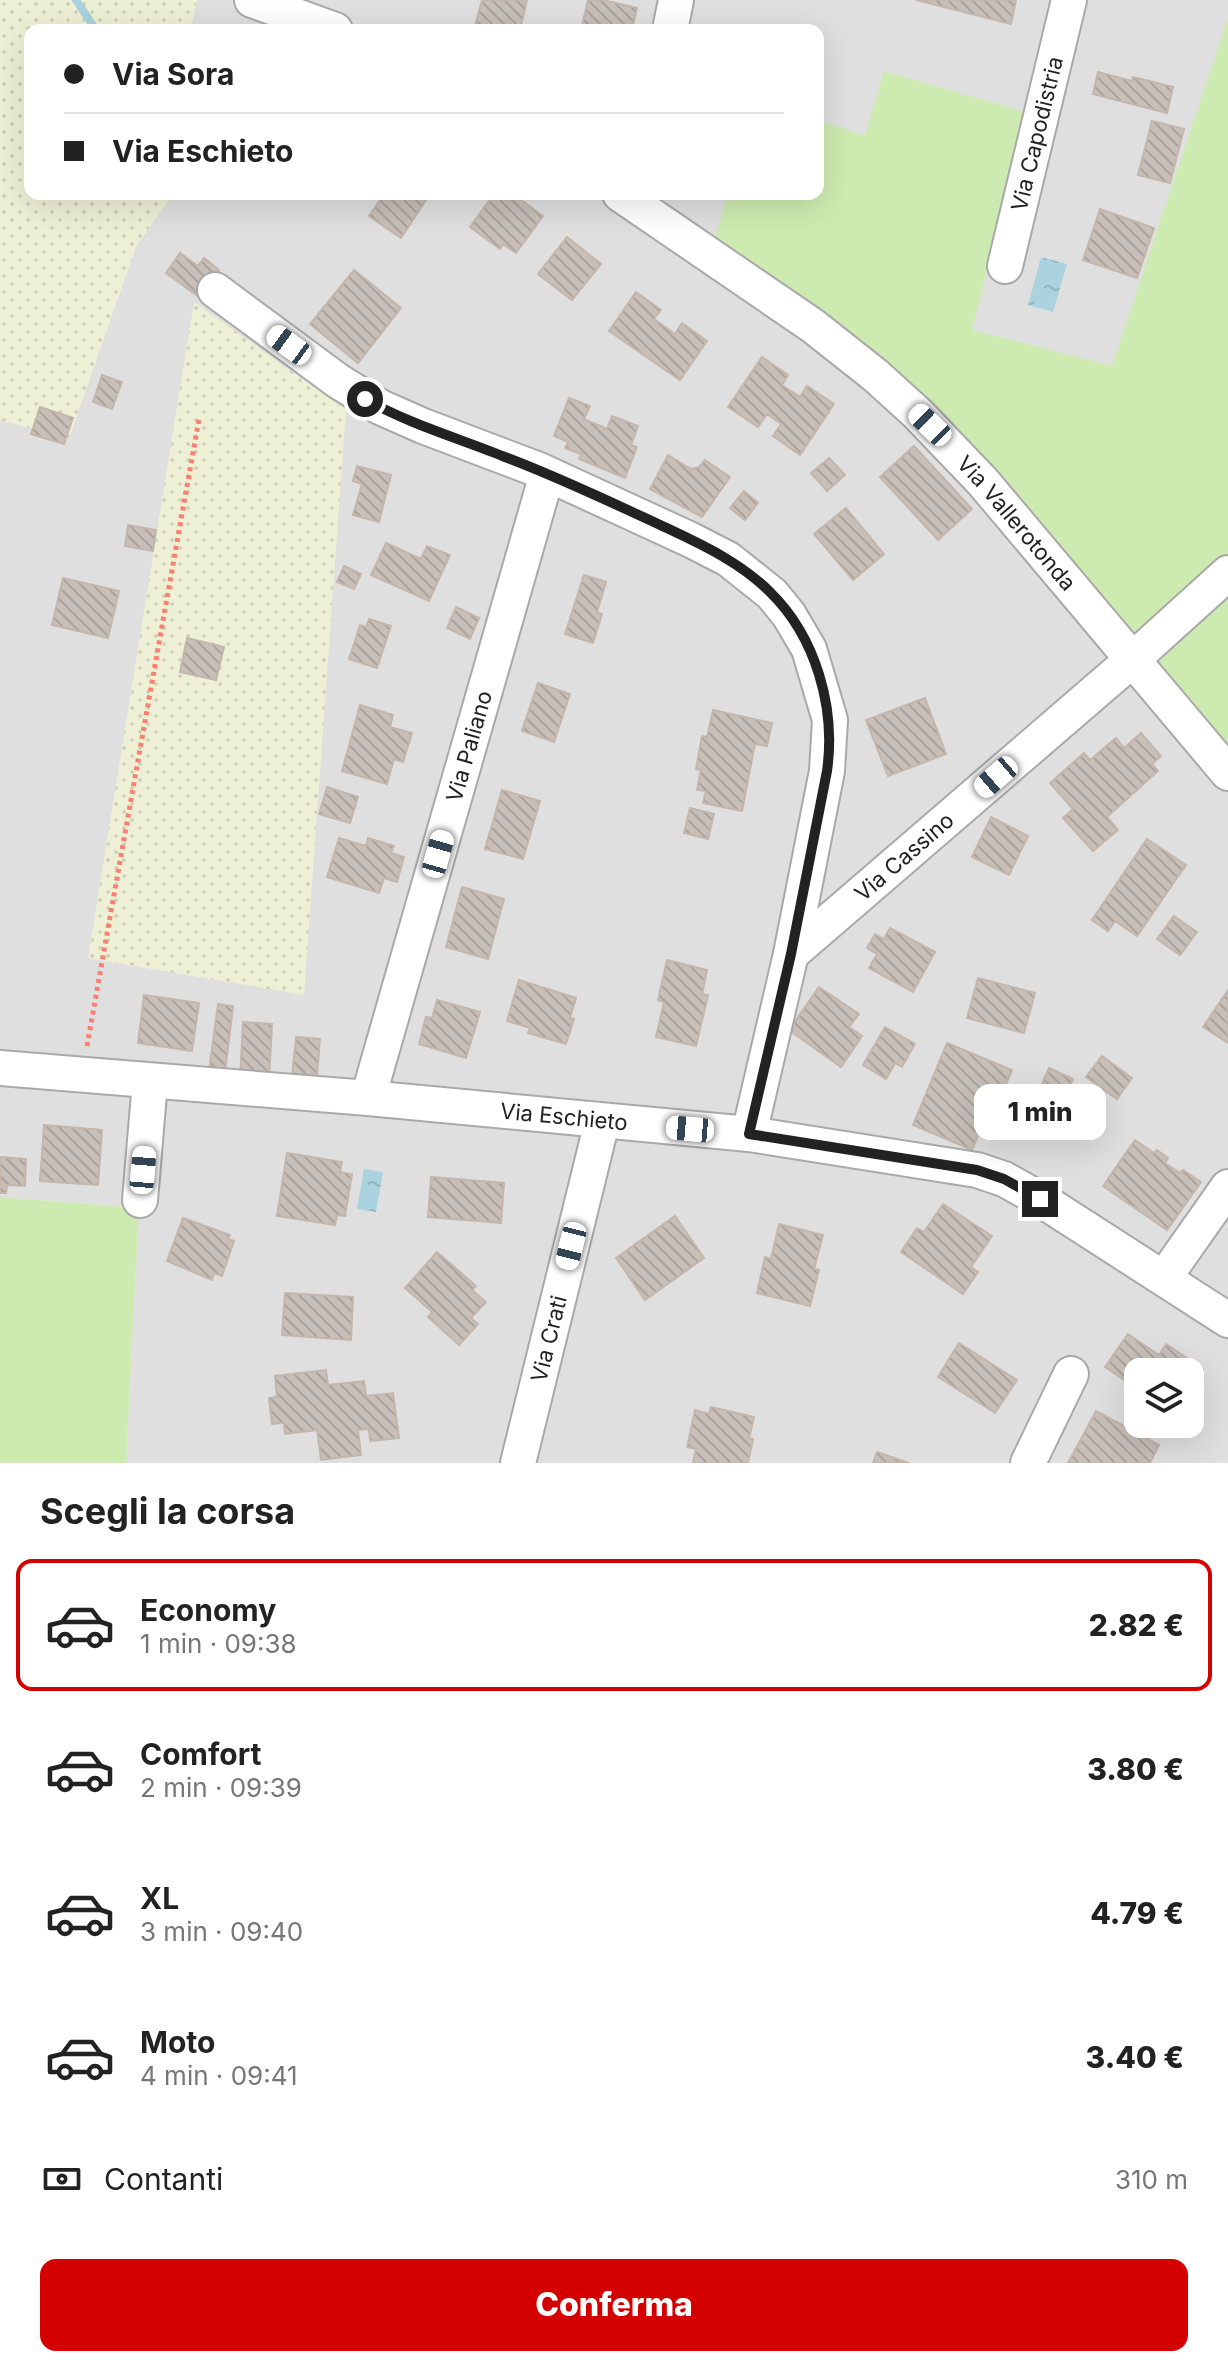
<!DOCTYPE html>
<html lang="it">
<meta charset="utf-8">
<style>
body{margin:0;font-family:Inter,sans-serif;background:#f6f6f6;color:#222;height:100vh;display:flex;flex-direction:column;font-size:30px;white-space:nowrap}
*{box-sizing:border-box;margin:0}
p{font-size:26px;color:#767676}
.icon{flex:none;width:44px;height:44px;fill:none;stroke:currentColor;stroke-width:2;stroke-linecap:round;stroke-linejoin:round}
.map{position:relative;height:1463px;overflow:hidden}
.details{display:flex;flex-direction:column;background:#fff;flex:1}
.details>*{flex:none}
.banner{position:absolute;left:24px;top:24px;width:800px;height:176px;border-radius:16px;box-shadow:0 8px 32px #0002;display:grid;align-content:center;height:176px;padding:0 40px;background:#fff}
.fabs{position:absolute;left:1124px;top:1358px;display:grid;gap:16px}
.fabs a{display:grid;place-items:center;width:80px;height:80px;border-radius:16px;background:#fff;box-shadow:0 8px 32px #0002;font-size:40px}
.end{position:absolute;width:36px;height:36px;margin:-18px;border:10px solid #222;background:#fff;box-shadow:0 0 0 4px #fff}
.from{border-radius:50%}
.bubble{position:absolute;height:56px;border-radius:16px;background:#fff;box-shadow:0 8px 32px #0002;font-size:26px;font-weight:800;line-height:56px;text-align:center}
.car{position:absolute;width:24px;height:48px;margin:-24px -12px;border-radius:10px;box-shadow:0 0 6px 2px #0007;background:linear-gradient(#fff 24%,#345 0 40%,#fff 0 76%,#345 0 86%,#fff 0)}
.banner b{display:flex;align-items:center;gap:28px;height:76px;font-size:30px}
.banner b+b{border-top:2px solid #e0e0e0}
.banner i{width:20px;height:20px;background:#222}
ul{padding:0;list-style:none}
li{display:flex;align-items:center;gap:24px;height:132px;margin:0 16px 12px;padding:0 24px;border:4px solid transparent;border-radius:16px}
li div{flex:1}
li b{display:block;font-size:30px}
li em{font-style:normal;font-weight:800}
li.current{border-color:#d40000}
li>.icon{width:72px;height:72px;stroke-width:1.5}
h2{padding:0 40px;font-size:36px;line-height:96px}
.pay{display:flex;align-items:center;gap:20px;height:88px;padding:0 40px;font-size:30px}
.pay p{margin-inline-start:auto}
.button{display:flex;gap:16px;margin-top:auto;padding:16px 40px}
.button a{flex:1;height:92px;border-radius:16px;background:#d40000;color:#fff;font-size:32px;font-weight:800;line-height:92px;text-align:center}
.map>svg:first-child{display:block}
</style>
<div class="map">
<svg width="1228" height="1463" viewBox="0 0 1228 1463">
<defs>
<pattern id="farmland-dots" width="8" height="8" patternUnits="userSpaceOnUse" patternTransform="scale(2)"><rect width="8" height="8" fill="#eef0d5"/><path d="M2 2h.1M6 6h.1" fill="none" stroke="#ccceb7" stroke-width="1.8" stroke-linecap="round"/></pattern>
<pattern id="water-ripples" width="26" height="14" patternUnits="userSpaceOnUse" patternTransform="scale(2)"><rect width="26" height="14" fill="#aad3df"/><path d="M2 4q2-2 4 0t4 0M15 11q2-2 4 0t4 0" fill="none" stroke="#92b5bf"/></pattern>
<pattern id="building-back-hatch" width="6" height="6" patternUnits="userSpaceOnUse" patternTransform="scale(2)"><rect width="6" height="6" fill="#c7bfb8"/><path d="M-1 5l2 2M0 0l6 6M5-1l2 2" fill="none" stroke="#aba49e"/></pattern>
</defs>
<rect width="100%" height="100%" fill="#f2efe9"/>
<path fill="#e0dfdf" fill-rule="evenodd" d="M 197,0 L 1228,0 L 1228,1463 L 126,1463 L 139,1208 L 0,1197 L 0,420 L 69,438 L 136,246 L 173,194 L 818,194 L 818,30 L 190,30 ZM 1138,1372 L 1190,1372 L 1190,1424 L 1138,1424 Z"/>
<path fill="url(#farmland-dots)" d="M 0,0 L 197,0 L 190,30 L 30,30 L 30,194 L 173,194 L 136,246 L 69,438 L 0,420 Z
M 194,302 L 346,410 L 304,995 L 88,958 Z"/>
<path fill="#cdebb0" d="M 1228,18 L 1228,753 L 945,416 L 829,317 L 715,238 L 728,194 L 818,194 L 818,120 L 865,136 L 884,71 L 1027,113 L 972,330 L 1112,366 Z
M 0,1197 L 139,1208 L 126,1463 L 0,1463 Z"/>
<path fill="url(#water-ripples)" d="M 1041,257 L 1067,264 L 1053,312 L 1028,305 Z
M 364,1169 L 383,1172 L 376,1212 L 357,1209 Z"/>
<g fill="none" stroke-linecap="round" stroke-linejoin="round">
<path stroke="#aad3df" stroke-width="8" d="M 76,0 L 96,30"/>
</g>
<path fill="url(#building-back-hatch)" stroke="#c4b6ab" stroke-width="2" d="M 482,0 L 527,0 L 520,30 L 474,30 Z
M 588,0 L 603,0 L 637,8 L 632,30 L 581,30 Z
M 916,0 L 1016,0 L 1011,24 Z
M 1098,72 L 1132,81 L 1133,77 L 1173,87 L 1167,113 L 1093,94 Z
M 1152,121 L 1184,129 L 1170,183 L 1138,175 Z
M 384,194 L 430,194 L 401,238 L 369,216 Z
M 494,194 L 513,194 L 543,216 L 516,253 L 503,244 L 500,249 L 470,227 Z
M 1100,209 L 1154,228 L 1137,278 L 1083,260 Z
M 567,237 L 601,264 L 572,300 L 538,274 Z
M 180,253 L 198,266 L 204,258 L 219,270 L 199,297 L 166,273 Z
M 354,270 L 401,308 L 358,363 L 310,324 Z
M 636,292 L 661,310 L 654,319 L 675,334 L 682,323 L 707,341 L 680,380 L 609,331 Z
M 762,357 L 788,375 L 782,385 L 800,397 L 807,386 L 834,404 L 800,455 L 773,436 L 781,424 L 767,414 L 758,427 L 728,407 Z
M 102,375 L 122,382 L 112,409 L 93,402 Z
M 569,398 L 590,406 L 584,419 L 607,429 L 612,416 L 638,426 L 631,445 L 637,447 L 625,478 L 579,459 L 581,454 L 565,448 L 568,442 L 554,436 Z
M 40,407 L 73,418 L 64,444 L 31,434 Z
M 914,446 L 972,509 L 938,540 L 880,477 Z
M 668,455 L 691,469 L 699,467 L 705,460 L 730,477 L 702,517 L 650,489 Z
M 829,458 L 845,475 L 827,491 L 811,473 Z
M 357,466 L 391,475 L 379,522 L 353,515 L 362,484 L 353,481 Z
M 744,491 L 758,503 L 745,520 L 730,508 Z
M 846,508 L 884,554 L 853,580 L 814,534 Z
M 128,525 L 156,530 L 153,551 L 125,546 Z
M 386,543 L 421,559 L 427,546 L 450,555 L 429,601 L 371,575 Z
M 344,566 L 361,574 L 354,589 L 337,582 Z
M 584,575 L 606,582 L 597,612 L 602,614 L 593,643 L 565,634 Z
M 63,578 L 119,591 L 108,638 L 52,625 Z
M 456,607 L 479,618 L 470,639 L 447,628 Z
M 369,619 L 391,626 L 377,668 L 349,659 L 360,625 L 366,627 Z
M 187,638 L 224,647 L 216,680 L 180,672 Z
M 538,683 L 570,694 L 554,742 L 522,731 Z
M 925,698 L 946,754 L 888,776 L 866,720 Z
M 360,705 L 393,715 L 390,727 L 412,733 L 403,762 L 394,759 L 387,784 L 342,771 Z
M 713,710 L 772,723 L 767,746 L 755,744 L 742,811 L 703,803 L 706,791 L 697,790 L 701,770 L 696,769 L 702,736 L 707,737 Z
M 1141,733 L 1161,756 L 1152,764 L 1158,771 L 1107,817 L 1118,830 L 1093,851 L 1063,818 L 1073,809 L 1050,783 L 1084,753 L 1090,760 L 1116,738 L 1124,748 Z
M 327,787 L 358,797 L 350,823 L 319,814 Z
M 502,790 L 540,801 L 523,859 L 485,849 Z
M 690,808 L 714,814 L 708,839 L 684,833 Z
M 991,817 L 1028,836 L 1009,875 L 972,857 Z
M 339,838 L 366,846 L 368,838 L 394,846 L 391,853 L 404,857 L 397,882 L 384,878 L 379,893 L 327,877 Z
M 1147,839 L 1186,865 L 1137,936 L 1115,921 L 1108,931 L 1092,920 Z
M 462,887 L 504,899 L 488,959 L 446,947 Z
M 1174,916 L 1197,932 L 1180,955 L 1157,939 Z
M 890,928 L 935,952 L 913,992 L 869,968 L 877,954 L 867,948 L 875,934 L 884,939 Z
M 667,960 L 707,970 L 702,994 L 708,995 L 696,1046 L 656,1037 L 664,1002 L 658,1000 Z
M 978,978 L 1035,993 L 1024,1033 L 967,1018 Z
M 519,980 L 576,998 L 570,1018 L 574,1019 L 566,1044 L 528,1033 L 530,1028 L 507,1021 Z
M 819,987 L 859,1014 L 849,1027 L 862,1036 L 841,1067 L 789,1030 Z
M 1228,990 L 1228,1043 L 1203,1027 Z
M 144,995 L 199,1003 L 192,1051 L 138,1043 Z
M 437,1000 L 480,1012 L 466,1058 L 419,1044 L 426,1017 L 432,1018 Z
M 218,1004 L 233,1006 L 225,1073 L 209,1071 Z
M 243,1022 L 272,1024 L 269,1080 L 240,1078 Z
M 885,1027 L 915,1044 L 902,1067 L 895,1063 L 886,1079 L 863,1065 Z
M 296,1037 L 320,1039 L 316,1088 L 291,1086 Z
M 947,1043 L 1012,1070 L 1004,1089 L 998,1087 L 972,1150 L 913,1125 Z
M 1102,1056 L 1132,1078 L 1117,1099 L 1086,1077 Z
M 1049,1068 L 1073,1079 L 1064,1099 L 1040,1088 Z
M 44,1125 L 102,1130 L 98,1185 L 40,1181 Z
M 1135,1140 L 1154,1153 L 1157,1150 L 1168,1158 L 1165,1163 L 1180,1173 L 1183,1170 L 1201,1182 L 1167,1230 L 1103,1186 Z
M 287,1153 L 342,1162 L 340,1172 L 352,1174 L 345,1216 L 337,1215 L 335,1225 L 277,1216 Z
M 0,1157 L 26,1159 L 25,1186 L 7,1185 L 6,1193 L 0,1193 Z
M 431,1177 L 504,1183 L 501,1223 L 428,1217 Z
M 943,1204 L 992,1236 L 971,1267 L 978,1272 L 963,1294 L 901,1252 L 917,1228 L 924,1232 Z
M 675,1216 L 704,1258 L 645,1300 L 616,1258 Z
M 183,1218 L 230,1235 L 228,1239 L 234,1241 L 222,1276 L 214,1273 L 212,1280 L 167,1261 Z
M 779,1224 L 823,1235 L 814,1269 L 819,1270 L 810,1306 L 757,1293 L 765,1257 L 771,1259 Z
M 437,1252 L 476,1286 L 472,1290 L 486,1302 L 471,1318 L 478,1324 L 459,1345 L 428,1317 L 432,1312 L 405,1288 Z
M 285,1293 L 353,1297 L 351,1340 L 282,1335 Z
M 1128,1334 L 1159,1355 L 1166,1344 L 1203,1369 L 1190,1389 L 1190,1372 L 1138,1372 L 1138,1396 L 1126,1389 L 1130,1384 L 1105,1367 Z
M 959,1343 L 1017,1380 L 995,1413 L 938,1377 Z
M 326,1370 L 328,1385 L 364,1381 L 366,1396 L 393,1393 L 399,1438 L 370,1441 L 369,1429 L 358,1430 L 361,1455 L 321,1460 L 317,1430 L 285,1434 L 284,1423 L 272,1424 L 269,1398 L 277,1397 L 275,1376 Z
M 711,1407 L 754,1417 L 749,1438 L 753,1439 L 748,1463 L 693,1463 L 696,1449 L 687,1447 L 695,1410 L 709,1414 Z
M 1096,1411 L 1159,1445 L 1150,1463 L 1068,1463 Z
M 877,1452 L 909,1463 L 873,1463 Z"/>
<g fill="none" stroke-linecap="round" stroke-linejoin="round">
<g stroke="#a9a9a9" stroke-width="38">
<g id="street">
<path d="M 252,0 L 335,30"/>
<path d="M 670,30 L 676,0"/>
<path id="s1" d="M 620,194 L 813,326 L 875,375 L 918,414 L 983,482 L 1228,773"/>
<path id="s2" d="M 1005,266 L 1069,0"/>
<path d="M 215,290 L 338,381 L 380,407 L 423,426 L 539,470 L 691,540 L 728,559 L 772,594 L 789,615 L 809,649 L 830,720 L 827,771 L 791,954"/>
<path id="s3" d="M 0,1068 L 368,1098 L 749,1134 L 977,1170 L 1004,1179 L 1040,1199 L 1228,1320"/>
<path id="s4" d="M 368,1098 L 543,488"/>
<path id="s5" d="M 749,1134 L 791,954 L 1132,660 L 1228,573"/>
<path d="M 140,1200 L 150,1082"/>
<path d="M 1164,1278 L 1228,1187"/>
<path id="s6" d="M 518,1463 L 602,1122"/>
<path d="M 1028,1463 L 1071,1374"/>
</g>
</g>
<path stroke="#fa8072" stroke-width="5" stroke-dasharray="4 4" stroke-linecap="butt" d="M 87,1046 L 199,419"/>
<use href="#street" stroke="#fff" stroke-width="34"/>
</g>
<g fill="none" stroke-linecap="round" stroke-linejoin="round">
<path stroke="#222" stroke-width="10" d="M 365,399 C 409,424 458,438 505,457 C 556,476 606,500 656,523 C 696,542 738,560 770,592 C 816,637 836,708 827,771 L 791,954 L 749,1134 L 977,1170 L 1004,1179 L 1040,1199"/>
</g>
<g text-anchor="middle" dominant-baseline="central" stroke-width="8" stroke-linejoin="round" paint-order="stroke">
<g font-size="22" fill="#222" stroke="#fff">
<text stroke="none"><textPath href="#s2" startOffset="136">Via Capodistria</textPath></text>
<text stroke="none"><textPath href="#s1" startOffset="518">Via Vallerotonda</textPath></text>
<text stroke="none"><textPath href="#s4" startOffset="366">Via Paliano</textPath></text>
<text stroke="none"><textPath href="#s5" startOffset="334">Via Cassino</textPath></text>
<text stroke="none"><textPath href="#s3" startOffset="566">Via Eschieto</textPath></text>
<text stroke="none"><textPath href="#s6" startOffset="128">Via Crati</textPath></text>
</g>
</g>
</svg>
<div class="fabs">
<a><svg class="icon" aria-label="layers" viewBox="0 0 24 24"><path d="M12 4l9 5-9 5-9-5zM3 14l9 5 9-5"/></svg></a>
</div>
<i class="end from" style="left:365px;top:399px"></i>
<i class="end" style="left:1040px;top:1199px"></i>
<div class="bubble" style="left:974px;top:1084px;width:132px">1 min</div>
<i class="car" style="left:289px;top:345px;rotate:306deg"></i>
<i class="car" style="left:930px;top:425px;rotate:314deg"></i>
<i class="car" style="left:996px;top:777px;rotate:229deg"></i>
<i class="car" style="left:438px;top:854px;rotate:16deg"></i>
<i class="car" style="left:690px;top:1129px;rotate:275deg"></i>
<i class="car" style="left:143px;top:1170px;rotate:5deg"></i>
<i class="car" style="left:571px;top:1246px;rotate:194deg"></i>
<div class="banner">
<b><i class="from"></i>Via Sora</b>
<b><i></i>Via Eschieto</b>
</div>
</div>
<section class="details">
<h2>Scegli la corsa</h2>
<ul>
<li class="current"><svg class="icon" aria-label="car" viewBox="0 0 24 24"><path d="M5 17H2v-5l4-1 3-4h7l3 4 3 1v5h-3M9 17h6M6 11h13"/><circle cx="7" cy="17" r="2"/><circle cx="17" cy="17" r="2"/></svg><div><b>Economy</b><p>1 min · 09:38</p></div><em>2.82 €</em></li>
<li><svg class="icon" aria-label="car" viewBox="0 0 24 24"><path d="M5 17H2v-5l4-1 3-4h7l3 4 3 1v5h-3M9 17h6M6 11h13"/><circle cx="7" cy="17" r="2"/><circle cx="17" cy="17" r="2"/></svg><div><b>Comfort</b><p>2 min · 09:39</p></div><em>3.80 €</em></li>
<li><svg class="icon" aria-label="car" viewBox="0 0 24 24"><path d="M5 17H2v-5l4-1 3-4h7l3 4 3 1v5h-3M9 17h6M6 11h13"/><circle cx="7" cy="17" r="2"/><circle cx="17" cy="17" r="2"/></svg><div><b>XL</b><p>3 min · 09:40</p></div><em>4.79 €</em></li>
<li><svg class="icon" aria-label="car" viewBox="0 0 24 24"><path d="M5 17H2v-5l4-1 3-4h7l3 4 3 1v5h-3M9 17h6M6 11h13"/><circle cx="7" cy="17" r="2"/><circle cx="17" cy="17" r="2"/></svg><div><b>Moto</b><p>4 min · 09:41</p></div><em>3.40 €</em></li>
</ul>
<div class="pay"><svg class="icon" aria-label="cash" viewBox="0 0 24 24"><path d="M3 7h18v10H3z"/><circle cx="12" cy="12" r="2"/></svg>Contanti<p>310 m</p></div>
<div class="button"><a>Conferma</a></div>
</section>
